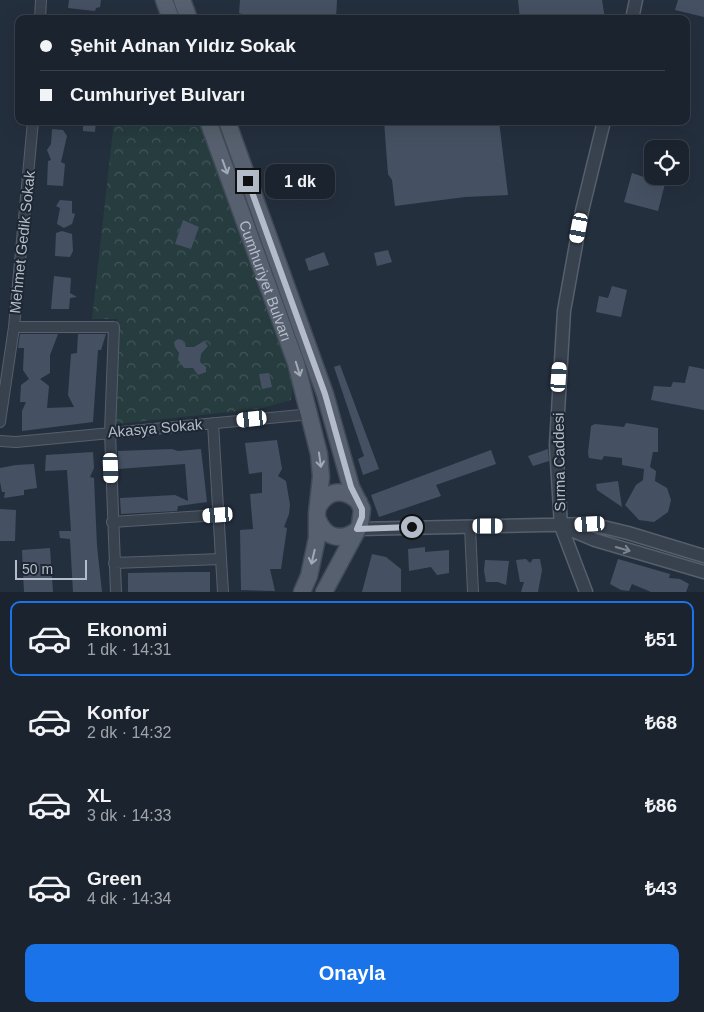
<!DOCTYPE html>
<html lang="tr">
<meta charset="utf-8">
<style>
body{margin:0;font-family:Arial,sans-serif;background:#242b36;color:#f1f3f6;height:100vh;display:flex;flex-direction:column;font-size:19px;white-space:nowrap}
*{box-sizing:border-box;margin:0}
p{font-size:16px;color:#a0a4aa}
.icon{flex:none;width:28px;height:28px;fill:none;stroke:currentColor;stroke-width:2;stroke-linecap:round;stroke-linejoin:round}
.map{position:relative;height:592px;overflow:hidden}
.sheet{display:flex;flex-direction:column;background:#1b232e;flex:1}
.sheet>*{flex:none}
.top-card{position:absolute;left:15px;top:15px;width:675px;height:110px;border-radius:10px;box-shadow:0 5px 20px #0002,0 0 0 1px #39404a;display:grid;align-content:center;height:110px;padding:0 25px;background:#1b232e}
.buttons{position:absolute;left:644px;top:140px;display:grid;gap:10px}
.buttons a{display:grid;place-items:center;width:45px;height:45px;border-radius:10px;background:#1b232e;box-shadow:0 5px 20px #0002,0 0 0 1px #39404a;font-size:25px}
.scale{position:absolute;left:15px;bottom:12px;width:72px;box-sizing:border-box;padding-left:5px;border:2px solid #b4bcc9;border-top:0;font-size:14px;line-height:18px;white-space:nowrap;color:#b4bcc9;-webkit-text-stroke:4px #1d2633;paint-order:stroke}
.end{position:absolute;width:22px;height:22px;margin:-11px;border:6px solid #b4bcc9;background:#111;box-shadow:0 0 0 2px #111}
.from{border-radius:50%}
.bubble{position:absolute;height:35px;border-radius:10px;background:#1b232e;box-shadow:0 5px 20px #0002,0 0 0 1px #39404a;font-size:16px;font-weight:800;line-height:35px;text-align:center}
.car{position:absolute;width:15px;height:30px;margin:-15px -8px;border-radius:6px;box-shadow:0 0 4px 1px #0007;background:linear-gradient(#fff 24%,#345 0 40%,#fff 0 76%,#345 0 86%,#fff 0)}
.top-card b{display:flex;align-items:center;gap:18px;height:48px;font-size:19px}
.top-card b+b{border-top:1px solid #39404a}
.top-card i{width:12px;height:12px;background:#f1f3f6}
ul{padding:9px 0 0;list-style:none}
li{display:flex;align-items:center;gap:15px;height:75px;margin:0 10px 8px;padding:0 15px;border:2px solid transparent;border-radius:10px}
li div{flex:1}
li b{display:block;font-size:19px}
li em{font-style:normal;font-weight:800}
li.on{border-color:#1a73e8}
li>.icon{width:45px;height:45px;stroke-width:1.5}
.cta{display:flex;gap:10px;margin-top:auto;padding:10px 25px}
.cta a{flex:1;height:58px;border-radius:10px;background:#1a73e8;color:#fff;font-size:20px;font-weight:800;line-height:58px;text-align:center}
.map>svg:first-child{display:block}
</style>
<div class="map">
<svg width="704" height="592" viewBox="0 0 704 592">
<defs>
<pattern id="forest-crowns" width="20" height="18" patternUnits="userSpaceOnUse" patternTransform="scale(1.25)"><rect width="20" height="18" fill="#263c3f"/><path d="M2 6a3 3 0 1 1 6 0M12 15a3 3 0 1 1 6 0" fill="none" stroke="#435659"/></pattern>
</defs>
<rect width="100%" height="100%" fill="#242f3e"/>
<path fill="url(#forest-crowns)" d="M 114,121 L 202,121 L 293,383 L 291,400 L 259,409 L 116,424 L 117,319 L 92,319 Z"/>
<path fill="#455162" d="M 69,0 L 101,0 L 100,7 L 96,8 L 95,11 L 68,8 Z
M 240,0 L 337,0 L 336,19 L 282,19 L 245,15 L 239,13 Z
M 518,0 L 602,0 L 605,19 L 520,19 Z
M 678,0 L 704,0 L 704,17 L 675,10 Z
M 83,121 L 96,121 L 95,132 L 83,131 Z
M 384,121 L 499,121 L 508,195 L 465,197 L 395,206 L 392,180 L 388,174 Z
M 52,129 L 63,130 L 67,136 L 61,162 L 65,164 L 63,186 L 47,185 L 48,161 L 51,160 L 47,150 L 51,144 Z
M 632,173 L 665,184 L 658,211 L 624,202 Z
M 60,200 L 72,201 L 72,213 L 75,214 L 72,224 L 64,228 L 57,224 L 60,208 L 56,206 Z
M 183,220 L 199,227 L 191,249 L 175,244 Z
M 62,231 L 72,234 L 73,251 L 70,257 L 55,256 L 56,233 Z
M 388,250 L 392,262 L 377,266 L 374,253 Z
M 324,252 L 329,265 L 309,271 L 305,259 Z
M 54,276 L 71,278 L 70,293 L 77,297 L 70,298 L 69,309 L 51,309 Z
M 612,286 L 627,290 L 621,317 L 596,312 L 599,296 L 608,298 Z
M 20,334 L 58,334 L 50,355 L 50,373 L 40,379 L 49,386 L 47,408 L 74,407 L 68,395 L 71,354 L 77,353 L 78,334 L 106,334 L 101,350 L 98,350 L 93,422 L 22,431 L 22,411 L 26,402 L 20,402 L 21,385 L 29,379 L 23,370 L 24,348 L 18,348 Z
M 178,339 L 182,340 L 186,347 L 194,347 L 204,341 L 208,346 L 201,354 L 200,362 L 206,367 L 206,372 L 198,375 L 193,368 L 184,368 L 178,360 L 179,353 L 175,347 L 174,342 Z
M 340,365 L 379,469 L 363,475 L 358,459 L 364,456 L 334,367 Z
M 689,366 L 704,369 L 704,410 L 651,400 L 654,386 L 671,387 L 673,382 L 685,383 Z
M 269,373 L 272,387 L 262,389 L 259,374 Z
M 626,423 L 658,428 L 658,452 L 653,452 L 650,467 L 656,471 L 655,481 L 667,488 L 671,500 L 668,512 L 654,522 L 639,520 L 625,505 L 636,485 L 643,480 L 644,469 L 622,465 L 622,458 L 604,456 L 602,460 L 589,458 L 588,453 L 591,426 L 595,424 L 624,427 Z
M 277,440 L 282,469 L 278,476 L 286,481 L 290,505 L 289,514 L 284,527 L 287,528 L 281,569 L 270,569 L 275,591 L 241,590 L 240,530 L 253,529 L 250,494 L 262,493 L 262,472 L 249,474 L 245,443 Z
M 172,449 L 178,451 L 201,449 L 207,502 L 178,506 L 177,511 L 121,514 L 120,498 L 175,495 L 188,501 L 185,464 L 118,469 L 118,451 Z
M 548,449 L 549,461 L 533,466 L 528,456 Z
M 491,450 L 496,464 L 436,485 L 441,496 L 379,517 L 371,495 Z
M 93,452 L 94,468 L 90,477 L 94,478 L 97,546 L 102,592 L 73,592 L 70,539 L 60,538 L 59,531 L 71,531 L 67,470 L 45,471 L 46,455 Z
M 34,464 L 37,488 L 24,490 L 24,495 L 4,498 L 5,492 L 2,492 L 0,482 L 0,468 L 16,465 Z
M 618,481 L 622,507 L 597,490 L 596,484 Z
M 0,509 L 16,510 L 15,541 L 0,541 Z
M 425,547 L 425,552 L 449,550 L 449,573 L 437,575 L 431,567 L 409,571 L 408,549 Z
M 50,548 L 53,592 L 24,592 L 22,550 Z
M 372,554 L 386,557 L 401,569 L 401,592 L 362,592 Z
M 526,559 L 530,563 L 533,559 L 540,559 L 542,570 L 538,592 L 521,592 L 524,582 L 520,582 L 516,560 Z
M 618,559 L 670,574 L 669,578 L 680,579 L 689,584 L 686,592 L 651,592 L 632,584 L 629,591 L 621,590 L 610,584 Z
M 485,560 L 509,561 L 506,585 L 498,582 L 486,582 L 484,571 Z
M 187,572 L 210,572 L 210,592 L 128,592 L 128,573 Z"/>
<g fill="none" stroke-linecap="round" stroke-linejoin="round">
<g stroke="#565f6c" stroke-width="12">
<path id="minor" d="M 40,19 L 41,0
M 14,327 L 114,327 L 110,432 L 116,592
M 0,422 L 14,327 L 33,121
M 213,423 L 223,592
M 0,441 L 16,442 L 311,414
M 112,522 L 219,515
M 470,527 L 473,592
M 114,563 L 221,559"/>
</g>
<g stroke="#565f6c" stroke-width="15">
<path id="tertiary" d="M 632,19 L 636,0
M 564,527 L 595,540 L 704,572
M 357,529 L 591,524 L 628,533 L 704,556
M 586,592 L 561,526 L 556,445 L 564,311 L 582,211 L 604,121"/>
</g>
<g stroke="#414a57" stroke-width="19">
<g id="primary">
<path d="M 164,0 L 171,19"/>
<path d="M 182,0 L 189,19"/>
<path id="s1" d="M 208,121 L 296,363 L 319,454 L 321,477 L 317,513 L 317,538 L 309,576 L 302,592"/>
<path d="M 227,121 L 325,394 L 351,487 L 362,509 L 360,525 L 324,592"/>
<path d="M 318,507 C 328,489 345,488 359,502"/>
<path d="M 318,520 C 325,537 340,542 356,531"/>
</g>
</g>
<use href="#minor" stroke="#38414e" stroke-width="10"/>
<use href="#tertiary" stroke="#38414e" stroke-width="12"/>
<use href="#primary" stroke="#56606e" stroke-width="16"/>
</g>
<defs><path id="oneway-shaft" d="M-6 0H5M1.5-3L5.5 0L1.5 3" fill="none" stroke-width="1.6" stroke-linecap="round" stroke-linejoin="round" transform="scale(1.25)"/></defs>
<g stroke="#a1aab7">
<use href="#oneway-shaft" transform="translate(225 167) rotate(70)"/>
<use href="#oneway-shaft" transform="translate(298 369) rotate(73)"/>
<use href="#oneway-shaft" transform="translate(320 460) rotate(82)"/>
<use href="#oneway-shaft" transform="translate(313 557) rotate(103)"/>
</g>
<use stroke="#7c8592" href="#oneway-shaft" transform="translate(623 549) rotate(16)"/>
<g fill="none" stroke-linecap="round" stroke-linejoin="round">
<path stroke="#b4bcc9" stroke-width="6" d="M 248,181 L 325,394 L 351,487 L 362,509 L 362,517 L 357,529 L 412,527"/>
</g>
<g text-anchor="middle" dominant-baseline="central" stroke-width="4" stroke-linejoin="round" paint-order="stroke">
<g font-size="15" fill="#b4bcc9" stroke="#1d2633">
<text transform="translate(22 242) rotate(-84)">Mehmet Gedik Sokak</text>
<text stroke="none"><textPath href="#s1" startOffset="170">Cumhuriyet Bulvarı</textPath></text>
<text transform="translate(155 428) rotate(-5)">Akasya Sokak</text>
<text transform="translate(559 462) rotate(-91)">Sırma Caddesi</text>
</g>
</g>
</svg>
<div class="buttons">
<a><svg class="icon" aria-label="locate" viewBox="0 0 24 24"><circle cx="12" cy="12" r="6"/><path d="M12 2v4M12 18v4M2 12h4M18 12h4"/></svg></a>
</div>
<div class="scale">50 m</div>
<i class="end from" style="left:412px;top:527px"></i>
<i class="end" style="left:248px;top:181px"></i>
<div class="bubble" style="left:265px;top:164px;width:70px">1 dk</div>
<i class="car" style="left:579px;top:228px;rotate:191deg"></i>
<i class="car" style="left:559px;top:377px;rotate:4deg"></i>
<i class="car" style="left:252px;top:419px;rotate:264deg"></i>
<i class="car" style="left:111px;top:468px;rotate:178deg"></i>
<i class="car" style="left:218px;top:515px;rotate:266deg"></i>
<i class="car" style="left:590px;top:524px;rotate:267deg"></i>
<i class="car" style="left:488px;top:526px;rotate:90deg"></i>
<div class="top-card">
<b><i class="from"></i>Şehit Adnan Yıldız Sokak</b>
<b><i></i>Cumhuriyet Bulvarı</b>
</div>
</div>
<section class="sheet">
<ul>
<li class="on"><svg class="icon" aria-label="car" viewBox="0 0 24 24"><path d="M5 17H2v-5l4-1 3-4h7l3 4 3 1v5h-3M9 17h6M6 11h13"/><circle cx="7" cy="17" r="2"/><circle cx="17" cy="17" r="2"/></svg><div><b>Ekonomi</b><p>1 dk · 14:31</p></div><em>₺51</em></li>
<li><svg class="icon" aria-label="car" viewBox="0 0 24 24"><path d="M5 17H2v-5l4-1 3-4h7l3 4 3 1v5h-3M9 17h6M6 11h13"/><circle cx="7" cy="17" r="2"/><circle cx="17" cy="17" r="2"/></svg><div><b>Konfor</b><p>2 dk · 14:32</p></div><em>₺68</em></li>
<li><svg class="icon" aria-label="car" viewBox="0 0 24 24"><path d="M5 17H2v-5l4-1 3-4h7l3 4 3 1v5h-3M9 17h6M6 11h13"/><circle cx="7" cy="17" r="2"/><circle cx="17" cy="17" r="2"/></svg><div><b>XL</b><p>3 dk · 14:33</p></div><em>₺86</em></li>
<li><svg class="icon" aria-label="car" viewBox="0 0 24 24"><path d="M5 17H2v-5l4-1 3-4h7l3 4 3 1v5h-3M9 17h6M6 11h13"/><circle cx="7" cy="17" r="2"/><circle cx="17" cy="17" r="2"/></svg><div><b>Green</b><p>4 dk · 14:34</p></div><em>₺43</em></li>
</ul>
<div class="cta"><a>Onayla</a></div>
</section>
